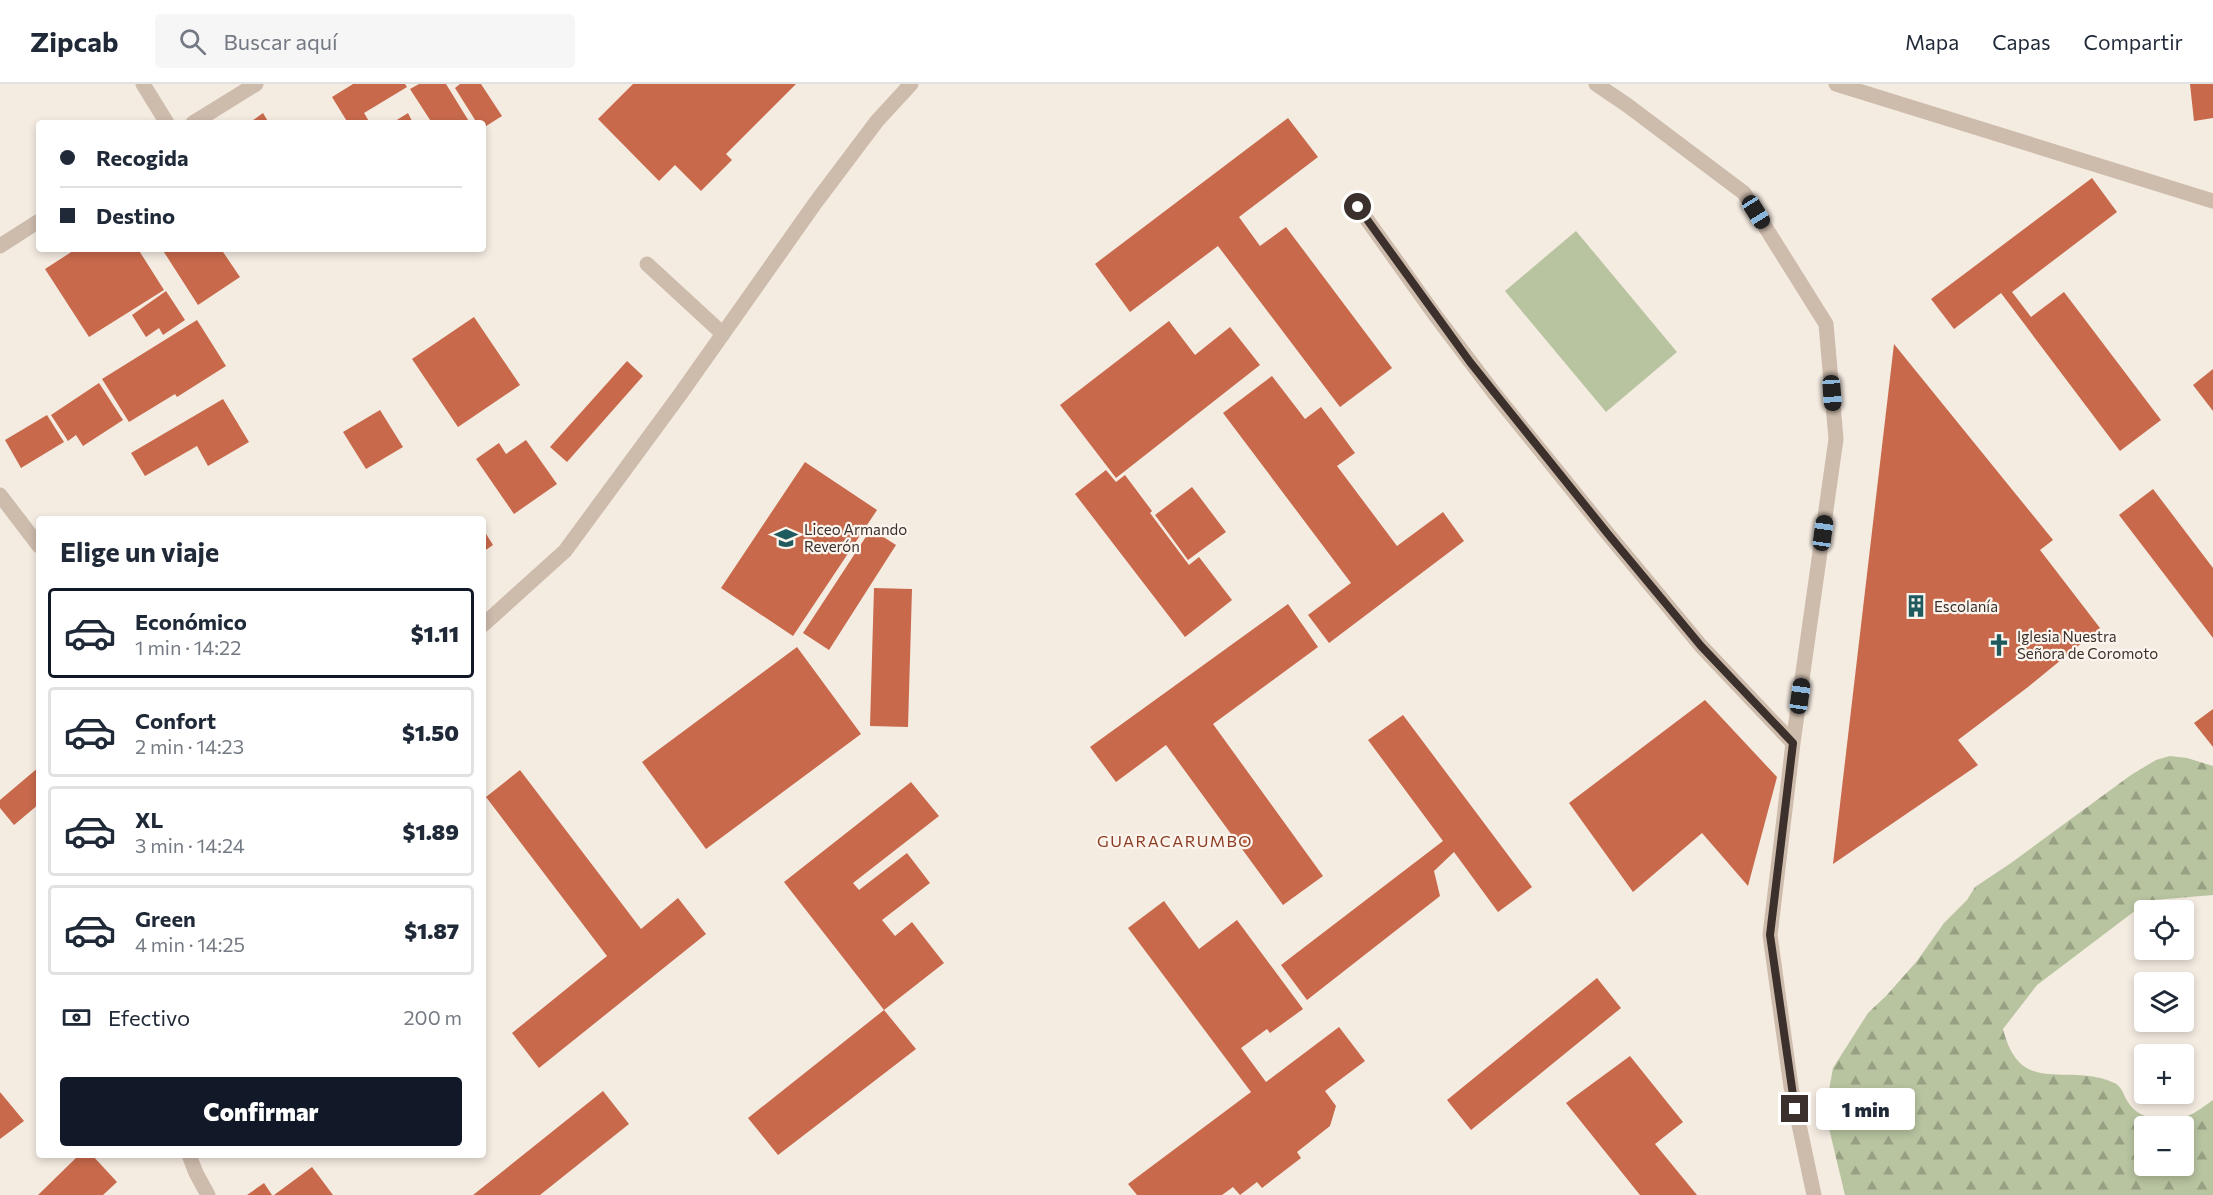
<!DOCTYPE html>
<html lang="es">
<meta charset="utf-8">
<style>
body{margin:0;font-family:Commissioner,sans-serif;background:#f6f6f7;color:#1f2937;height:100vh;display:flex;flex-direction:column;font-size:22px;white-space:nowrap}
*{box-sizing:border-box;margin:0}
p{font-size:20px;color:#747a83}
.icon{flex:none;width:33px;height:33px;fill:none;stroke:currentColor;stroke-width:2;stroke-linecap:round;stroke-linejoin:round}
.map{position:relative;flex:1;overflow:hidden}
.details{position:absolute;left:36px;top:432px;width:450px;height:642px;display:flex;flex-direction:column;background:#fff;border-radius:6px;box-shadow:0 3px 9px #0003}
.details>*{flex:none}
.banner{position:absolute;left:36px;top:36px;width:450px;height:132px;border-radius:6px;box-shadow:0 3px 9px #0003;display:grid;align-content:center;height:132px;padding:0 24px;background:#fff}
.tools{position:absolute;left:2134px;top:816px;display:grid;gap:12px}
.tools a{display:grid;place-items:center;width:60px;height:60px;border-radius:6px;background:#fff;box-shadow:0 3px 9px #0003;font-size:30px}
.end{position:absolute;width:27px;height:27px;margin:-14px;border:8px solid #3b302b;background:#fff;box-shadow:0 0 0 3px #fff}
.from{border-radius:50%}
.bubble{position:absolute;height:42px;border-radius:6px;background:#fff;box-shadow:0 3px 9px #0003;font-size:20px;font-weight:800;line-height:42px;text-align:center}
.car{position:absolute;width:18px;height:36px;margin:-18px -9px;border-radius:8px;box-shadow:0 0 4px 2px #0007;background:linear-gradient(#222 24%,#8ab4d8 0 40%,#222 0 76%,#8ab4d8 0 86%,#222 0)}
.banner b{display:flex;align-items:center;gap:21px;height:57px;font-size:22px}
.banner b+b{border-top:2px solid #e0e1e3}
.banner i{width:15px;height:15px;background:#1f2937}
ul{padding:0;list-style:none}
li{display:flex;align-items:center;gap:18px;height:90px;margin:0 12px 9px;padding:0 12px;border:3px solid #e0e1e3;border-radius:6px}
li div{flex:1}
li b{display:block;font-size:22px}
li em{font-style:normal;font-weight:800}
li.current{border-color:#111827}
li>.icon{width:54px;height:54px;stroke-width:1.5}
h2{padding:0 24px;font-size:27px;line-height:72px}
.pay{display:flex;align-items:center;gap:15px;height:66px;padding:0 24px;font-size:22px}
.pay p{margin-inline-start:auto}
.button{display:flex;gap:12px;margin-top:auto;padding:12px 24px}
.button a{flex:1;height:69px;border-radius:6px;background:#111827;color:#fff;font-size:24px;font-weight:800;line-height:69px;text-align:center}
header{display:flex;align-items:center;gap:36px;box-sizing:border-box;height:84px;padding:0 30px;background:#fff;border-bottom:2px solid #e0e1e3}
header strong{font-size:28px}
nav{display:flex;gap:33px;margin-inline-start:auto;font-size:21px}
.search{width:420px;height:54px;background:#f6f6f7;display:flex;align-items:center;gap:15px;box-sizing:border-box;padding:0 21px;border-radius:6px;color:#747a83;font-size:22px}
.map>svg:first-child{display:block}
</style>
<header>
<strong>Zipcab</strong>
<div class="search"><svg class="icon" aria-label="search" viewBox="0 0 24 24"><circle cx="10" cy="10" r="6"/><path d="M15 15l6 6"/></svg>Buscar aquí</div>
<nav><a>Mapa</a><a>Capas</a><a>Compartir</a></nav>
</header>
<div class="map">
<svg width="2213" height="1111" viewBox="0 0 2213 1111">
<defs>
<pattern id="forest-firs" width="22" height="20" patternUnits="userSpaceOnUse" patternTransform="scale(1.5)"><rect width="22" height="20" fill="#b8c4a0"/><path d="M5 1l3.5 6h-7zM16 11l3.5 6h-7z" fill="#97a083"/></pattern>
</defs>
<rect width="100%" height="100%" fill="#f4ebe1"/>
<path fill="#b8c4a0" d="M 1576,147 L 1677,268 L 1606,328 L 1505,207 Z"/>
<path fill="url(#forest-firs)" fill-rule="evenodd" d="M 2170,672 L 2187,674 L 2213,682 L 2213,811 L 2154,816 L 2144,820 L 2037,901 L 2003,945 C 2020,1011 2060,981 2107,996 C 2125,1002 2121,1009 2130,1021 C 2143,1039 2176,1038 2194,1029 C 2201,1025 2207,1020 2213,1016 L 2213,1111 L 1845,1111 L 1825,1028 L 1833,984 L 1868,929 L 1887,911 L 1917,877 L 1944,839 L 1967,816 L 1975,803 L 2011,779 L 2131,691 L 2156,676 ZM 2145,1042 L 2184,1042 L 2184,1082 L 2145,1082 Z"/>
<path fill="#c8694b" d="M 353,0 L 405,0 L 407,3 L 364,29 L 370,39 L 348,39 L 332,13 Z
M 419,0 L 446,0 L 470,39 L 432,39 L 410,5 Z
M 460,0 L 481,0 L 502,32 L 483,44 L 483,39 L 477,39 L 455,4 Z
M 633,0 L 796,0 L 726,70 L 732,76 L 701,107 L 675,81 L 659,97 L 598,35 Z
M 2190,0 L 2213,0 L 2213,34 L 2194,37 Z
M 263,29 L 269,39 L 249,39 Z
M 408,29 L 413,39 L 392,39 Z
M 1288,34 L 1318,73 L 1239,133 L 1260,162 L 1286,143 L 1392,284 L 1340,323 L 1218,162 L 1130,228 L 1095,180 Z
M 2092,94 L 2117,128 L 2012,208 L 2031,233 L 2064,208 L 2161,336 L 2120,367 L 2001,209 L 1954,245 L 1931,215 Z
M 76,165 L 138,165 L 164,206 L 89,253 L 45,185 Z
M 162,165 L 221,165 L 240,193 L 198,221 Z
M 166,207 L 185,236 L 163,251 L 159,244 L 146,253 L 132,231 Z
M 474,233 L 520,301 L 458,343 L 412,275 Z
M 197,236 L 226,282 L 177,313 L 175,310 L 129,338 L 102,295 Z
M 1169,237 L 1195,271 L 1230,243 L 1260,281 L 1116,394 L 1060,321 Z
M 1894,260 L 2053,456 L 2040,466 L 2100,544 L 2028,603 L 1958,656 L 1978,681 L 1833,780 Z
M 627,277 L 643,292 L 567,378 L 550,363 Z
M 2213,285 L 2213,327 L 2193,301 Z
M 1272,292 L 1305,335 L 1321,323 L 1355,369 L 1337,382 L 1397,462 L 1443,428 L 1464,457 L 1329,559 L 1308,531 L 1351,499 L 1223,329 Z
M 99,299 L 123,336 L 83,362 L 76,351 L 68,357 L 51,331 Z
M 223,315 L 249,358 L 208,382 L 197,362 L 145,392 L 131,369 Z
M 380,326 L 403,363 L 366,385 L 343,348 Z
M 47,331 L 64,358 L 21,384 L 5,356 Z
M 526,356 L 557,400 L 514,430 L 476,375 L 499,359 L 506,370 Z
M 805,378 L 877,426 L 793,552 L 721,504 Z
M 1106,386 L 1116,398 L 1125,391 L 1152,427 L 1150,429 L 1189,481 L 1199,473 L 1232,516 L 1185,553 L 1075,410 Z
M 1192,403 L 1226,448 L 1188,476 L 1155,431 Z
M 2153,405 L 2213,484 L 2213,554 L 2119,431 Z
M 483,445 L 493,461 L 483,468 Z
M 871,445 L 896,461 L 829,566 L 803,549 Z
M 874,504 L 912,505 L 908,643 L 870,642 Z
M 1288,520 L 1318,563 L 1213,640 L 1323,792 L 1283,821 L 1166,661 L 1116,698 L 1090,663 Z
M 797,563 L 861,650 L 706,765 L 642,678 Z
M 1705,616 L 1777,693 L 1748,802 L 1702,749 L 1633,808 L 1569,719 Z
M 2213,625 L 2213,663 L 2194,639 Z
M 1403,631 L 1532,803 L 1498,828 L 1454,768 L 1434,787 L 1440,812 L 1307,916 L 1281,881 L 1443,757 L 1368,656 Z
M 39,683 L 39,720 L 14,741 L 0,724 L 0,716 Z
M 520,686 L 641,845 L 678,814 L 706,850 L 539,984 L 512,949 L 607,872 L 486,713 Z
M 911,698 L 939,732 L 853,799 L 859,806 L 907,769 L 930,799 L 882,836 L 895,852 L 912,838 L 944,879 L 884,926 L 784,798 Z
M 1164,817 L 1199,865 L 1237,836 L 1303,925 L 1270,949 L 1267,945 L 1241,964 L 1266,998 L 1339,943 L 1365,977 L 1325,1007 L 1336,1022 L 1330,1042 L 1297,1068 L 1301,1074 L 1262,1104 L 1257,1098 L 1240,1111 L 1233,1103 L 1222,1111 L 1137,1111 L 1128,1100 L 1251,1008 L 1128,844 Z
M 1597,894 L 1621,924 L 1471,1046 L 1447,1016 Z
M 884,926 L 916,965 L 778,1071 L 748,1034 Z
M 1630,972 L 1683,1038 L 1655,1060 L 1697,1111 L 1640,1111 L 1566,1019 Z
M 603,1007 L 629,1040 L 540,1111 L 473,1111 Z
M 0,1008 L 24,1037 L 0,1055 Z
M 79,1071 L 92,1071 L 117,1098 L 103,1111 L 38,1111 Z
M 312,1083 L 333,1111 L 274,1111 Z
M 264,1099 L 272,1111 L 247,1111 Z"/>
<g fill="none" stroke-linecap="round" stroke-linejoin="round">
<path stroke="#cdbbac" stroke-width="15" d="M 143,0 L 167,39
M 1596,0 L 1627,21 L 1744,109 L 1826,240 L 1836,355 L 1793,659 L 1770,851 L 1791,1003 L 1814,1111
M 1836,0 L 2213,117
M 193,39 L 256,0
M 1358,123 L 1435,231 L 1494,309 L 1608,450 L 1701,562 L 1793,659
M 0,162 L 39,137
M 647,180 L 723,250 L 717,258
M 0,411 L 39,462
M 483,541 L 565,467 L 679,312 L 816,118 L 877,37 L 911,0
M 189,1071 L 196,1089 L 208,1111"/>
</g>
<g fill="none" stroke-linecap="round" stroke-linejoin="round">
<path stroke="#3b302b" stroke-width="8" d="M 1358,123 L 1470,278 L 1608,450 L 1701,562 L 1793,659 L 1770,851 L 1795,1025"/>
</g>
<defs>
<g id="school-bare" transform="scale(1.8)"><path d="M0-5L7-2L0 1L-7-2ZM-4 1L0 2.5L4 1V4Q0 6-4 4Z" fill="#1f5a5e" stroke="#fbf5ee" stroke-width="2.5" paint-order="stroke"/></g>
<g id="building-bare" transform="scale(1.8)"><path d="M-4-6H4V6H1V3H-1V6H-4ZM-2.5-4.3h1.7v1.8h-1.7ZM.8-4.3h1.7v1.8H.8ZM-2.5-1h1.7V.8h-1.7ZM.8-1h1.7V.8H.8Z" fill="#1f5a5e" stroke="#fbf5ee" stroke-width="2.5" paint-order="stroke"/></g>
<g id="church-bare" transform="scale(1.8)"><path d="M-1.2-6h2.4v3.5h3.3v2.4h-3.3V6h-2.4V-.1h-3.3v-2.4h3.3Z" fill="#1f5a5e" stroke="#fbf5ee" stroke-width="2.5" paint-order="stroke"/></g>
</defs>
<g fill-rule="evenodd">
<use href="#school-bare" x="786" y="454"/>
<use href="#building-bare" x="1916" y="522"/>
<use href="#church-bare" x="1999" y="561"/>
</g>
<g text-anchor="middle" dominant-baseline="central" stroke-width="4.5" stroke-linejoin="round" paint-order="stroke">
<g font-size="15" fill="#3b302b" stroke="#fbf5ee" text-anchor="start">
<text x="804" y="445">Liceo Armando<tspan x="804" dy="17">Reverón</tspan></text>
<text x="1934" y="522">Escolanía</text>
<text x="2017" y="552">Iglesia Nuestra<tspan x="2017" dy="17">Señora de Coromoto</tspan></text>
</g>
<g font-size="16" letter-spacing="1.5" fill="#8c3b22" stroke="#fbf5ee">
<text x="1175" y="756">GUARACARUMBO</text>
</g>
</g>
</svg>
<div class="tools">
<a><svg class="icon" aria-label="locate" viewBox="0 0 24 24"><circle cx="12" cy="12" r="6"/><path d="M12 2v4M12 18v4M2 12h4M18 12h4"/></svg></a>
<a><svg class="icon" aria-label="layers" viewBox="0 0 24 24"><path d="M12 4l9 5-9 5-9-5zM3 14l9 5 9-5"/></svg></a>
<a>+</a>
<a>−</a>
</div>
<i class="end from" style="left:1358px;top:123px"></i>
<i class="end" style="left:1795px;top:1025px"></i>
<div class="bubble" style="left:1816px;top:1004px;width:99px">1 min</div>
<i class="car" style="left:1756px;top:128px;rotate:148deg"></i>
<i class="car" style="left:1832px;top:309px;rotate:176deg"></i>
<i class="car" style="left:1823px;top:449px;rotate:8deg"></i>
<i class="car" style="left:1800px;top:612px;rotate:8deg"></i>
<div class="banner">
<b><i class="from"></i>Recogida</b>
<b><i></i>Destino</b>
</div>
<section class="details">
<h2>Elige un viaje</h2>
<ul>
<li class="current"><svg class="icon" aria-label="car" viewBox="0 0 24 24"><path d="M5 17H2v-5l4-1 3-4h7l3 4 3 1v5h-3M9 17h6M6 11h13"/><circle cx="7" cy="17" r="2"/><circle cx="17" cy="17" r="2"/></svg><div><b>Económico</b><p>1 min · 14:22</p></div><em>$1.11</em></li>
<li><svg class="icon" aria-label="car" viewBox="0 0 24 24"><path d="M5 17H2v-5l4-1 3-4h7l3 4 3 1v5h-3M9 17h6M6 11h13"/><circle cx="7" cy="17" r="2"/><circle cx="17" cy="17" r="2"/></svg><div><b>Confort</b><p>2 min · 14:23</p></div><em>$1.50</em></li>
<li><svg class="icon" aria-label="car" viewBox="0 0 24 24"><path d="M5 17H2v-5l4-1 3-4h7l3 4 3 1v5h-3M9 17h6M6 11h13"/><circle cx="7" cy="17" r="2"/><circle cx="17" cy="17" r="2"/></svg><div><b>XL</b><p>3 min · 14:24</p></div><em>$1.89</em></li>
<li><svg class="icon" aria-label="car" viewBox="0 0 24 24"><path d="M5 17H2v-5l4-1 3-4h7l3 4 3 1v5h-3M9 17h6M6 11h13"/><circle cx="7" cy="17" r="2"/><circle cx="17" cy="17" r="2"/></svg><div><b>Green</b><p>4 min · 14:25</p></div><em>$1.87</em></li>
</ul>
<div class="pay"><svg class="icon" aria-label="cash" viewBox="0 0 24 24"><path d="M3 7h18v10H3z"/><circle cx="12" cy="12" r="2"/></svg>Efectivo<p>200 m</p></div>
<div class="button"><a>Confirmar</a></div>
</section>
</div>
